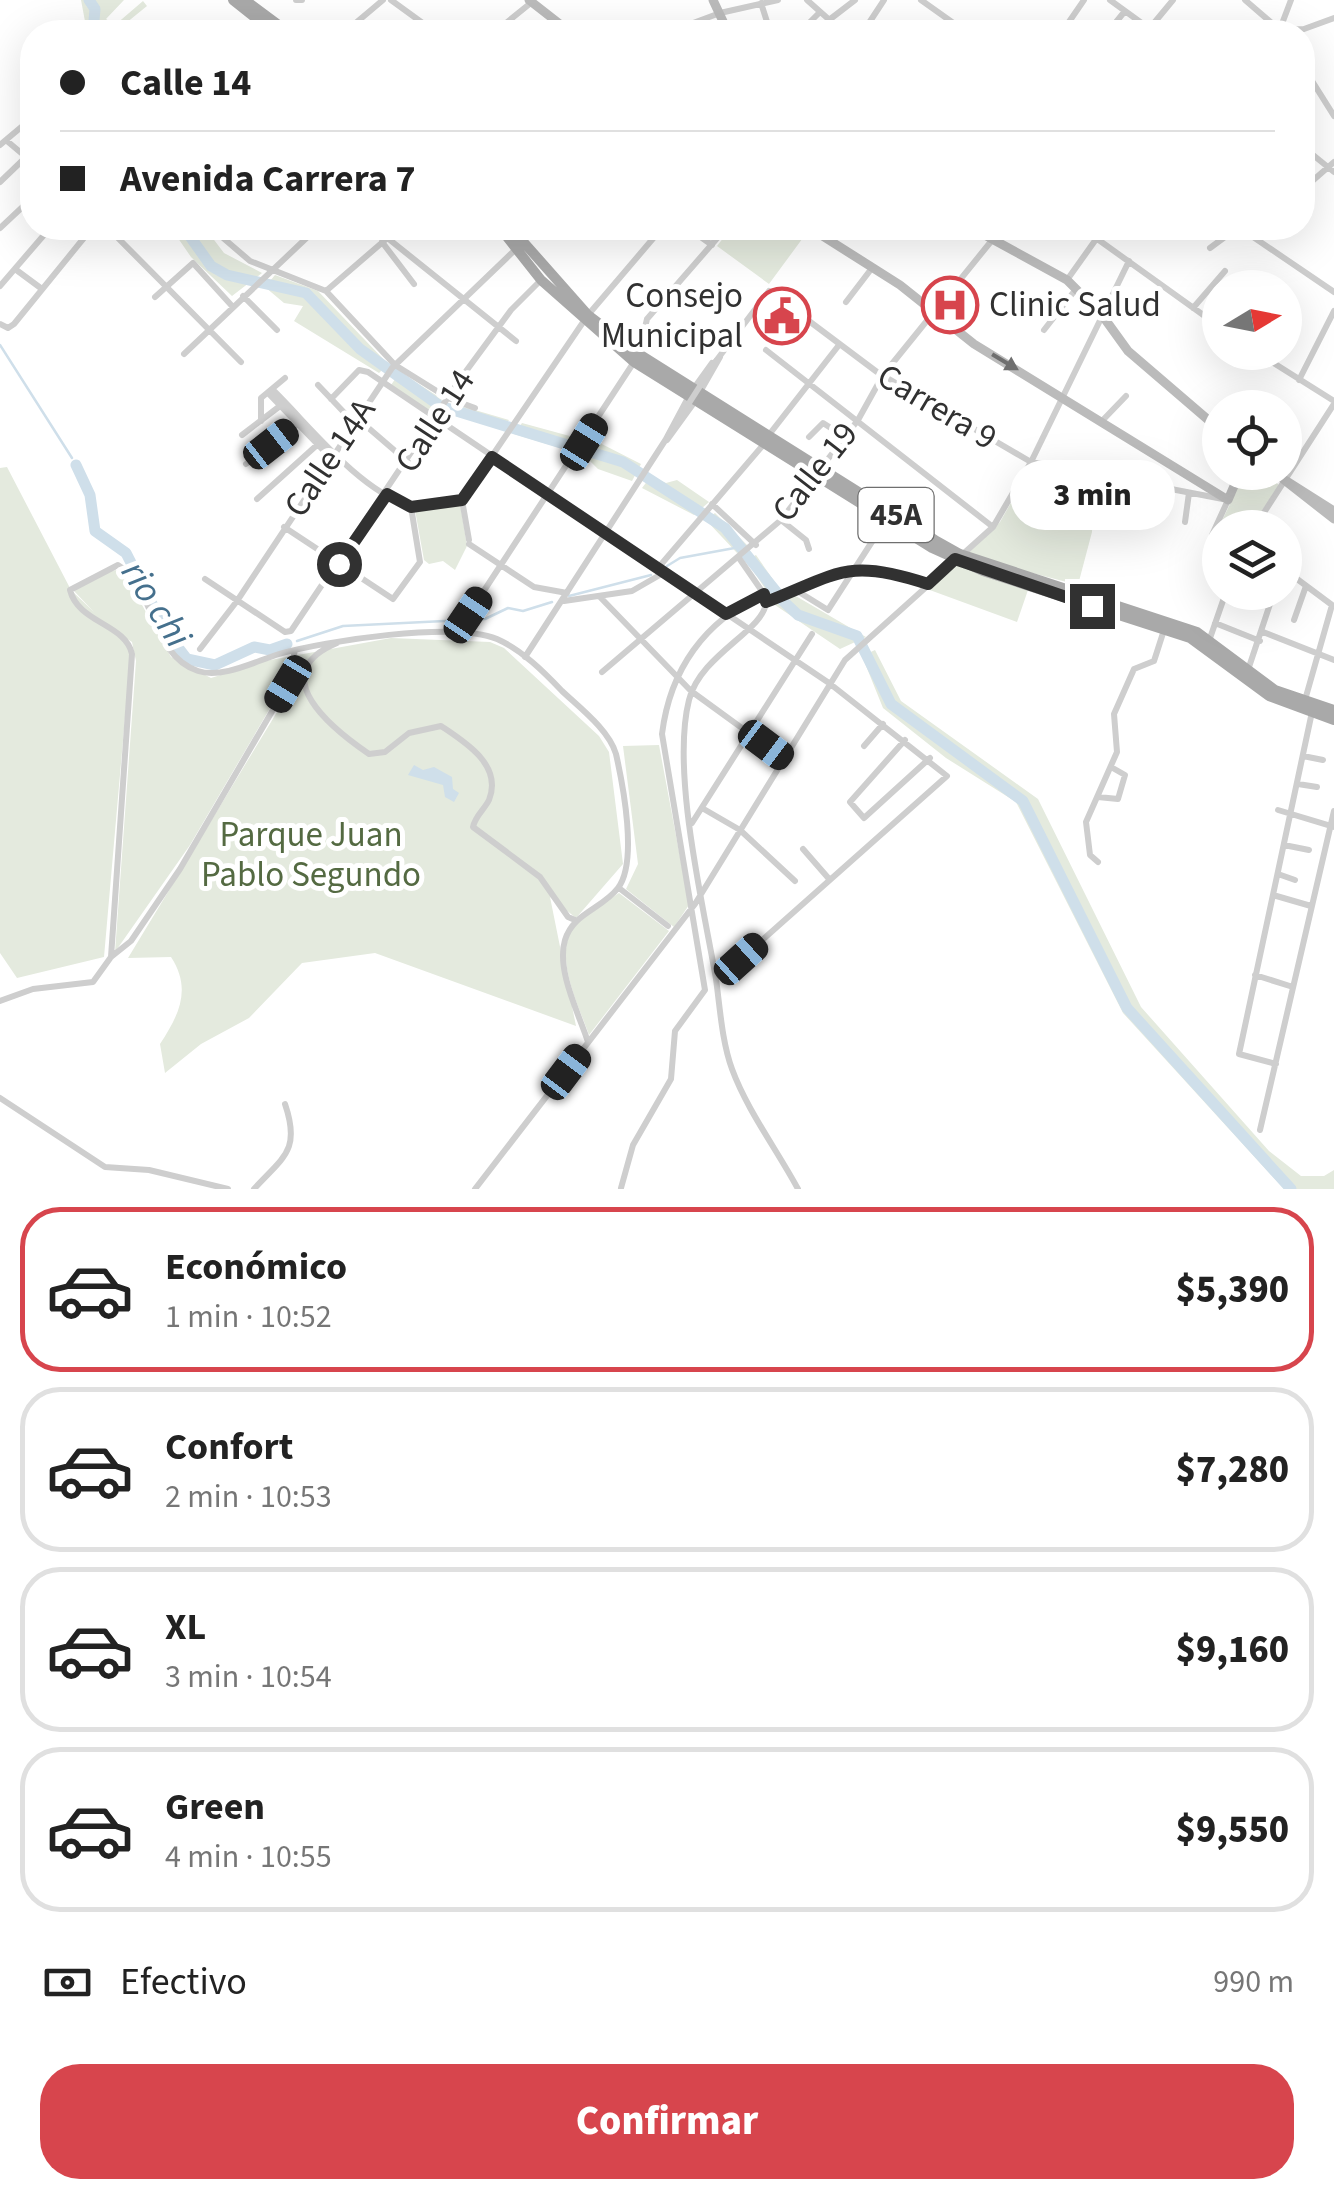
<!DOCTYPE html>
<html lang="es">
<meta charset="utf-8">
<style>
body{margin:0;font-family:"Source Sans 3",sans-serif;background:#f2f2f2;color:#222;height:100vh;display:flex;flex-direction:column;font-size:38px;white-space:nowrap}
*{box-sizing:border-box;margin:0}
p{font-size:32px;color:#767676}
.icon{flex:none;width:55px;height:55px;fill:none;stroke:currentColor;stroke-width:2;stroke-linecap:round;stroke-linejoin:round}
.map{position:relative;height:1189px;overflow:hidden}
.sheet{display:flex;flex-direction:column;background:#fff;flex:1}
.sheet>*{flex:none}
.banner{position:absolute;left:20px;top:20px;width:1295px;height:220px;border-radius:40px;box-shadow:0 10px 40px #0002;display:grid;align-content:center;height:220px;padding:0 40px;background:#fff}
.needle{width:65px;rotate:80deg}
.fabs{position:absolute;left:1202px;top:270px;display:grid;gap:20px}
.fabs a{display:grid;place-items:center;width:100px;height:100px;border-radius:50%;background:#fff;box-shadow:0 10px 40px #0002;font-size:50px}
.end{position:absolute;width:45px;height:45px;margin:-22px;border:12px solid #313131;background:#fff;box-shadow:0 0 0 5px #fff}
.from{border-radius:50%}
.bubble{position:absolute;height:70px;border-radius:35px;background:#fff;box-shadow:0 10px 40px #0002;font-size:32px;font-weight:800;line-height:70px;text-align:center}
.car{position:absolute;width:30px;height:60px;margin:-30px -15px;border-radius:12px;box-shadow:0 0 8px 2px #0007;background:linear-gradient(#222 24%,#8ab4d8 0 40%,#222 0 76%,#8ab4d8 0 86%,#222 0)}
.banner b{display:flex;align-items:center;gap:35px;height:95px;font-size:38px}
.banner b+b{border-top:2px solid #e0e0e0}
.banner i{width:25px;height:25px;background:#222}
ul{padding:18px 0 0;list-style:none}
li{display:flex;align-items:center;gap:30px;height:165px;margin:0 20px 15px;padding:0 20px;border:5px solid #e0e0e0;border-radius:40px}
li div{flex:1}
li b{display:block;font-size:38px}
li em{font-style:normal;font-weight:800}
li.selected{border-color:#d7454d}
li>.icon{width:90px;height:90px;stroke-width:1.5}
.pay{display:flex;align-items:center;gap:25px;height:110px;padding:0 40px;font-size:38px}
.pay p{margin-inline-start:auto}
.cta{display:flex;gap:20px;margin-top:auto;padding:20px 40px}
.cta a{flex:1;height:115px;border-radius:40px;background:#d7454d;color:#fff;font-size:40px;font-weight:800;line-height:115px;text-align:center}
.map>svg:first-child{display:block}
</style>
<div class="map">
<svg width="1334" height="1189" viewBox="0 0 1334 1189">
<rect width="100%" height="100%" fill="#fff"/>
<path fill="#e4eade" d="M 81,0 L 124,0 L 106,19 L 115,25 L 143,1 L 147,6 L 115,32 L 87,32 Z
M 171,228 L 205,228 L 224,253 L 262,273 L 232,296 L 191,257 Z
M 731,228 L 804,228 L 808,231 L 769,284 L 717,246 Z
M 275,275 L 318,291 L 388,364 L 379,373 L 294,321 L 303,306 L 284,303 L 265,287 Z
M 400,372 L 442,399 L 433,413 L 391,385 Z
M 451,403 L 509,420 L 502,430 L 447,411 Z
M 522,423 L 577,438 L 570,451 L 514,434 Z
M 594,440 L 641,464 L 632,481 L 598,469 L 584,455 Z
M 1032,466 L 1094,484 L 1092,532 L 1078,585 L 964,555 L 1000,522 Z
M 7,467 L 71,590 L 94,612 L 74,591 L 106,572 L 122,569 L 171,657 L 211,678 L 265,661 L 391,638 L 490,642 L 504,648 L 599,736 L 609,752 L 623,864 L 576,918 L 550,897 L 576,1026 L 375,953 L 302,963 L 249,1018 L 201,1044 L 165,1073 L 160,1044 C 179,1015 192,989 171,957 L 128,958 L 291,689 L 283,686 L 190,845 L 115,952 L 136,661 L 132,642 L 113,630 L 131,649 L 104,957 L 17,978 L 0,953 L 0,468 Z
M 1245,473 L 1264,473 L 1279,485 L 1251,527 L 1220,528 L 1220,535 L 1216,533 Z
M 651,476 L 666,483 L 677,480 L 709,502 L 694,515 L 642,488 Z
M 460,503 L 467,546 L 455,570 L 443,561 L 429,564 L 424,560 L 415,510 Z
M 715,513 L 749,547 L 737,553 L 706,520 Z
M 756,555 L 781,591 L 770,596 L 746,560 Z
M 954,563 L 1028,590 L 1017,622 L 927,589 Z
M 794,595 L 866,637 L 840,649 L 775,605 Z
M 875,650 L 901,701 L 1038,799 L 1141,1007 L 1269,1151 L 1301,1176 L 1324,1176 L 1334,1170 L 1334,1189 L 1284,1189 L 1123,1013 L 1016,802 L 946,758 L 883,708 L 862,656 Z
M 659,745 L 689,905 L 674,927 L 626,889 L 638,864 L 623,746 Z
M 619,893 L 669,931 L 589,1035 C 578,1003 549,949 579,921 C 590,910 606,902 619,893 Z"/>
<path fill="#cfdfea" d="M 414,765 L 423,770 L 434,767 L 452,777 L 453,789 L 459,793 L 454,802 L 445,797 L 443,785 L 408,775 Z"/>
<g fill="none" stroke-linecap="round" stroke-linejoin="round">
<path stroke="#cfdfea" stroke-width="2.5" d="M 0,345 L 72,458
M 667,566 L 680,558 L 740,547
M 569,596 L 651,575
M 297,641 L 343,626 L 485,619 L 508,608 L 523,611 L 552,602"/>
<path stroke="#cfdfea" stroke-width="11" d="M 89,0 L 95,9 L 93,32
M 184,228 L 211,266 L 227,275 L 306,293 L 360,349 L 440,406 L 623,462 L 725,528 L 778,594
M 76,465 L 90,495 L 95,531 L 126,553 L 167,633 L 187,659 L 215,665 L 254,647 L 270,650 L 287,644
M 782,600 L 798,615 L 857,636 L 891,704 L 1023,801 L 1127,1008 L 1291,1189"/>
<path stroke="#cecece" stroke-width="6" d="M 296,0 L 302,0
M 391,0 L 435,32
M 807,0 L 843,32
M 921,0 L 966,32
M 1110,0 L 1154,32
M 1245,0 L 1281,31
M 829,20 L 855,0
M 1149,29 L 1173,0
M 1280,29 L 1291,0
M 1280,30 L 1304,29 L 1334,18
M 345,32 L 383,0
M 495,32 L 532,2
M 669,32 L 720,13 L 778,0
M 757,32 L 769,28 L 761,3
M 779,32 L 790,24 L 800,32
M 800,32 L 820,12
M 863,32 L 884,0
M 1062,32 L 1084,0
M 1108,32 L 1125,11
M 1302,65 L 1334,116
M 7,141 L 32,162
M 0,145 L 32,118
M 1302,146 L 1334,172
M 0,182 L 26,157
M 1302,190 L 1334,162
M 0,228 L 32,198
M 108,228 L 241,362
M 225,228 L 222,237 L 250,261 L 326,291 L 395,365 L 448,398 L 475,408
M 375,228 L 516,341
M 688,228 L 712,245
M 1082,228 L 1220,327
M 1240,228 L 1334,292
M 382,242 L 414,284
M 1210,248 L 1237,228
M 15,269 L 42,289
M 1067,280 L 1104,228
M 0,286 L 50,228
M 326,291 L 399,228
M 243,296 L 277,330
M 155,297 L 193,263 L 232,306
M 846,302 L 872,268
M 1193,308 L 1225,271
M 0,324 L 8,328 L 14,324 L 92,228
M 1044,330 L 1076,289
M 766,350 L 993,527
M 1256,352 L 1334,401
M 184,354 L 317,228
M 639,354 L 647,319 L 726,228
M 716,361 L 769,291 L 877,372 L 1031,462 L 1228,500 L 1212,535 L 1220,538
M 1299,380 L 1334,311
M 318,385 L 355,424
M 694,388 L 712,363
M 272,389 C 309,425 358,489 408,505 C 422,510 447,502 462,500
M 700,392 L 720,357
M 268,393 L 323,450 L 333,454
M 331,399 L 359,370 L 368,372 L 829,683 L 947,776 L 741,959
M 358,419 L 408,462
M 261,421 L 261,398 L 285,378
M 1101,422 L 1126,396
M 242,435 L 280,406
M 768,436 L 839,345
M 809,437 L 823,423 L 845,437
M 666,439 L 689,396
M 667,440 L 696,400
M 246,464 L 297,424
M 257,499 L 317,445
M 462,500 L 588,315 L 662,228
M 462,500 L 469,540
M 712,504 L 756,545
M 781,520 L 806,540 L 809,549
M 1185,522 L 1189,493
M 284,527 L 393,599 L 420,562 L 411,507
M 1254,528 L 1334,404
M 469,544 L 534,587 L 567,593
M 739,558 L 764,594
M 658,568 L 764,444
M 1285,570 L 1332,605
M 205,579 L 285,632 L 291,631 L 461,378 L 511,310 L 541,280
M 794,589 L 828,610 L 886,520
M 600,597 L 691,691 L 783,758
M 564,601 L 632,591 L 665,572
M 468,615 L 634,362
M 1294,620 L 1306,586
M 1215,623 L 1260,641
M 1263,632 L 1334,660
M 1209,641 L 1226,592
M 337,643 C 262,674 334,730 369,754 L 385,752 L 409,733 L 441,726 C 465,742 503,765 489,800 C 484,810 475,816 473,827 L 540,877 L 568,917 L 575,920
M 200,649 L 237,601 L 392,368 L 517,248
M 525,657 L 668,436
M 1248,670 L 1274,592
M 602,672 L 781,520 L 858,420 L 883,375 L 993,239
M 1305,700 L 1332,605
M 905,740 L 850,802 L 864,818 L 930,758
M 864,746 L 883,724
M 1303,756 L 1323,760
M 1298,784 L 1317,787
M 1098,797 L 1118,799 L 1125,775 L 1111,767
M 702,808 L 740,830 L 795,881
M 1278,810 L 1334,827
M 692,823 L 812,634
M 1284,845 L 1309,850
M 803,849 L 830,880
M 1098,862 L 1090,855 L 1086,822 L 1117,752 L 1114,714 L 1134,669 L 1154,661 L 1164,630
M 1278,874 L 1295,880
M 619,888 L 668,926
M 1273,895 L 1311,906
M 111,957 L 132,654 C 126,624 78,623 70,590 L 118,565 C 155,587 151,656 198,671 C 222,679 256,661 279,654 C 325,641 454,621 497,639 C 522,650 544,672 562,691 C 580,708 609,730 616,754 C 623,785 638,862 618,888 C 602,909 573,913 565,940 C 556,970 579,1014 588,1042
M 1255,975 L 1293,987
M 0,1001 L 33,989 L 93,982 L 111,957 L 131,941 L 180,869 L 288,684 L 295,650
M 1276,1064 L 1239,1054 L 1312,712
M 0,1098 L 105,1167 L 149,1170 L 228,1189
M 1260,1130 L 1334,811
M 621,1188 L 633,1145 L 671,1079 L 675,1031 L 705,990 L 662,734 C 670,670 704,621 764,594
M 254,1189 C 283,1157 301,1151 285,1104
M 475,1189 L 695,904 L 845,660 L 993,527 L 1031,462 L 1129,261
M 798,1189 C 777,1150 747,1110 732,1069 C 722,1042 720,1008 716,979 C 703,904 671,771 689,700 C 700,655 763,631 766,603 C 836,574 850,557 928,584"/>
<path stroke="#bbb" stroke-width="9" d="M 529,0 L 570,32
M 713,0 L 728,32
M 810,228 L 900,285 L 974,344 L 1228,500 L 1240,472
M 972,228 L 1067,280 L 1102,315 L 1128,351 L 1220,430
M 1274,472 L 1334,519
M 1285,480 L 1334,511"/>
<path stroke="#a9a9a9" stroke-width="10" d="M 233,0 L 273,32
M 245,0 L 288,32
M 500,228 L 541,280 L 634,362 L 932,548 L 983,571 L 1190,638 L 1269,696 L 1334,720
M 511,228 L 588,315 L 639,354 L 935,540 L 960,554 L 1197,632 L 1275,690 L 1334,710"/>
<path stroke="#cecece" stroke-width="6" d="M 668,436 L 716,361"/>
</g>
<defs><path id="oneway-solid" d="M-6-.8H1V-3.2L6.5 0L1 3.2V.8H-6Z" transform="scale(2.5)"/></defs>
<use fill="#6f6f6f" href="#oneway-solid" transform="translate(1005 362) rotate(31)"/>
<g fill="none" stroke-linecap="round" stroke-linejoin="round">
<path stroke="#313131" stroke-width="12" d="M 339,564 L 387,494 L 411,507 L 462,500 L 492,457 L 726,614 L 764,594 L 766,602 C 838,574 847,557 928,584 L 955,559 L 1092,606"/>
</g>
<defs>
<g id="hospital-ring" transform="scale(2.875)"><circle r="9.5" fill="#fff" stroke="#d7454d" stroke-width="1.5"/><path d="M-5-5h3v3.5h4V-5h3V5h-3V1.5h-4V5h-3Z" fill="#d7454d"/></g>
<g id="civic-ring" transform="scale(2.875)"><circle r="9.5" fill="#fff" stroke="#d7454d" stroke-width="1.5"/><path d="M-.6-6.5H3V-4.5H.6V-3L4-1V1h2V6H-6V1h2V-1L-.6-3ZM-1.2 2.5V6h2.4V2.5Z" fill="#d7454d"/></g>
</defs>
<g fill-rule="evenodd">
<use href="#hospital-ring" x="950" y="305"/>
<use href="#civic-ring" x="782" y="316"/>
</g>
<g text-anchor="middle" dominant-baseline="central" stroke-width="10" stroke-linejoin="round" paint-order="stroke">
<rect fill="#fff" stroke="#6f6f6f" stroke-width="2.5" x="858.5" y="488" width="75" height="54" rx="8"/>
<g font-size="32" font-weight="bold" fill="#313131">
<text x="896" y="515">45A</text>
</g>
<g font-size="35" fill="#313131" stroke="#fff" text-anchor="end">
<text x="743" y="296">Consejo<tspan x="743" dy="40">Municipal</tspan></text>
<text x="989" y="305" text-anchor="start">Clinic Salud</text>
</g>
<g font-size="35" fill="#313131" stroke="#fff">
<text transform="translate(937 407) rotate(31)">Carrera 9</text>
<text transform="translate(435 421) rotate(-57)">Calle 14</text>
<text transform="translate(330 458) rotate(-56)">Calle 14A</text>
<text transform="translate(815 472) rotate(-52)">Calle 19</text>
</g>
<g font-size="35" fill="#546a42" stroke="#fff">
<text x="311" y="835">Parque Juan<tspan x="311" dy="40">Pablo Segundo</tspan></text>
</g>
<g font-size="38" font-style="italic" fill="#45708d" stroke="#fff">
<text transform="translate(156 604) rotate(57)">rio chi</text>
</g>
</g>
</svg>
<div class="fabs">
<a><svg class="needle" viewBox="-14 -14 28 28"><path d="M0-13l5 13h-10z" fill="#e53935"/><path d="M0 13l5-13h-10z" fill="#767676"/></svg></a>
<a><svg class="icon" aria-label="locate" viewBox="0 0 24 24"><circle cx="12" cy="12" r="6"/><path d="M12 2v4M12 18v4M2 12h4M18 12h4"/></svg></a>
<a><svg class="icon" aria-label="layers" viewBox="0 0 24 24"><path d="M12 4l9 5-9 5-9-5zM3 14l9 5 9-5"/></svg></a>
</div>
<i class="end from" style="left:339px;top:564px"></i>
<i class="end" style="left:1092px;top:606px"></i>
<div class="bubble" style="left:1010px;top:460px;width:165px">3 min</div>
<i class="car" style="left:584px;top:442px;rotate:32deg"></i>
<i class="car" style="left:271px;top:444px;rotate:52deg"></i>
<i class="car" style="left:468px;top:615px;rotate:34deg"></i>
<i class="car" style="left:288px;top:684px;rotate:211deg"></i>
<i class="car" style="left:766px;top:745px;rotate:127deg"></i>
<i class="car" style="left:741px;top:959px;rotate:48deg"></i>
<i class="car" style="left:566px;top:1072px;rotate:37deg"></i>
<div class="banner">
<b><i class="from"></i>Calle 14</b>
<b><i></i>Avenida Carrera 7</b>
</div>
</div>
<section class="sheet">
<ul>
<li class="selected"><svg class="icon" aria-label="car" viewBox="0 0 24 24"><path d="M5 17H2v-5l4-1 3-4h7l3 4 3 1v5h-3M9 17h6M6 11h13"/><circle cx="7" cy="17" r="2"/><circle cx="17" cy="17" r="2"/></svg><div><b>Económico</b><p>1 min · 10:52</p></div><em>$5,390</em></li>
<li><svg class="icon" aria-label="car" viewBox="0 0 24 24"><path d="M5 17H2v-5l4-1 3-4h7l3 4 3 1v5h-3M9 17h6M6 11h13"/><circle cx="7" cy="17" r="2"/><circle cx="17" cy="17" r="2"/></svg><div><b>Confort</b><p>2 min · 10:53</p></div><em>$7,280</em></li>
<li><svg class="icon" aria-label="car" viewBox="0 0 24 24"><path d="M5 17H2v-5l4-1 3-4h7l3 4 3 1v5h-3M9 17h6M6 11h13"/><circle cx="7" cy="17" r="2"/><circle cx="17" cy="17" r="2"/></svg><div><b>XL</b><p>3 min · 10:54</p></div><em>$9,160</em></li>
<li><svg class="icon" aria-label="car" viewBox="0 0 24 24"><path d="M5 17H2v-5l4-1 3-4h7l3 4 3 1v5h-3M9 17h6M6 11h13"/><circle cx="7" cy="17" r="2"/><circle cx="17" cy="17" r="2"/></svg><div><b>Green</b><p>4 min · 10:55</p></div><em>$9,550</em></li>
</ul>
<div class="pay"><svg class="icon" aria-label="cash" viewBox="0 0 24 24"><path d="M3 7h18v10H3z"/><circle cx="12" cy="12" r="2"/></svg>Efectivo<p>990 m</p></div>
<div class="cta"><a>Confirmar</a></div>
</section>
